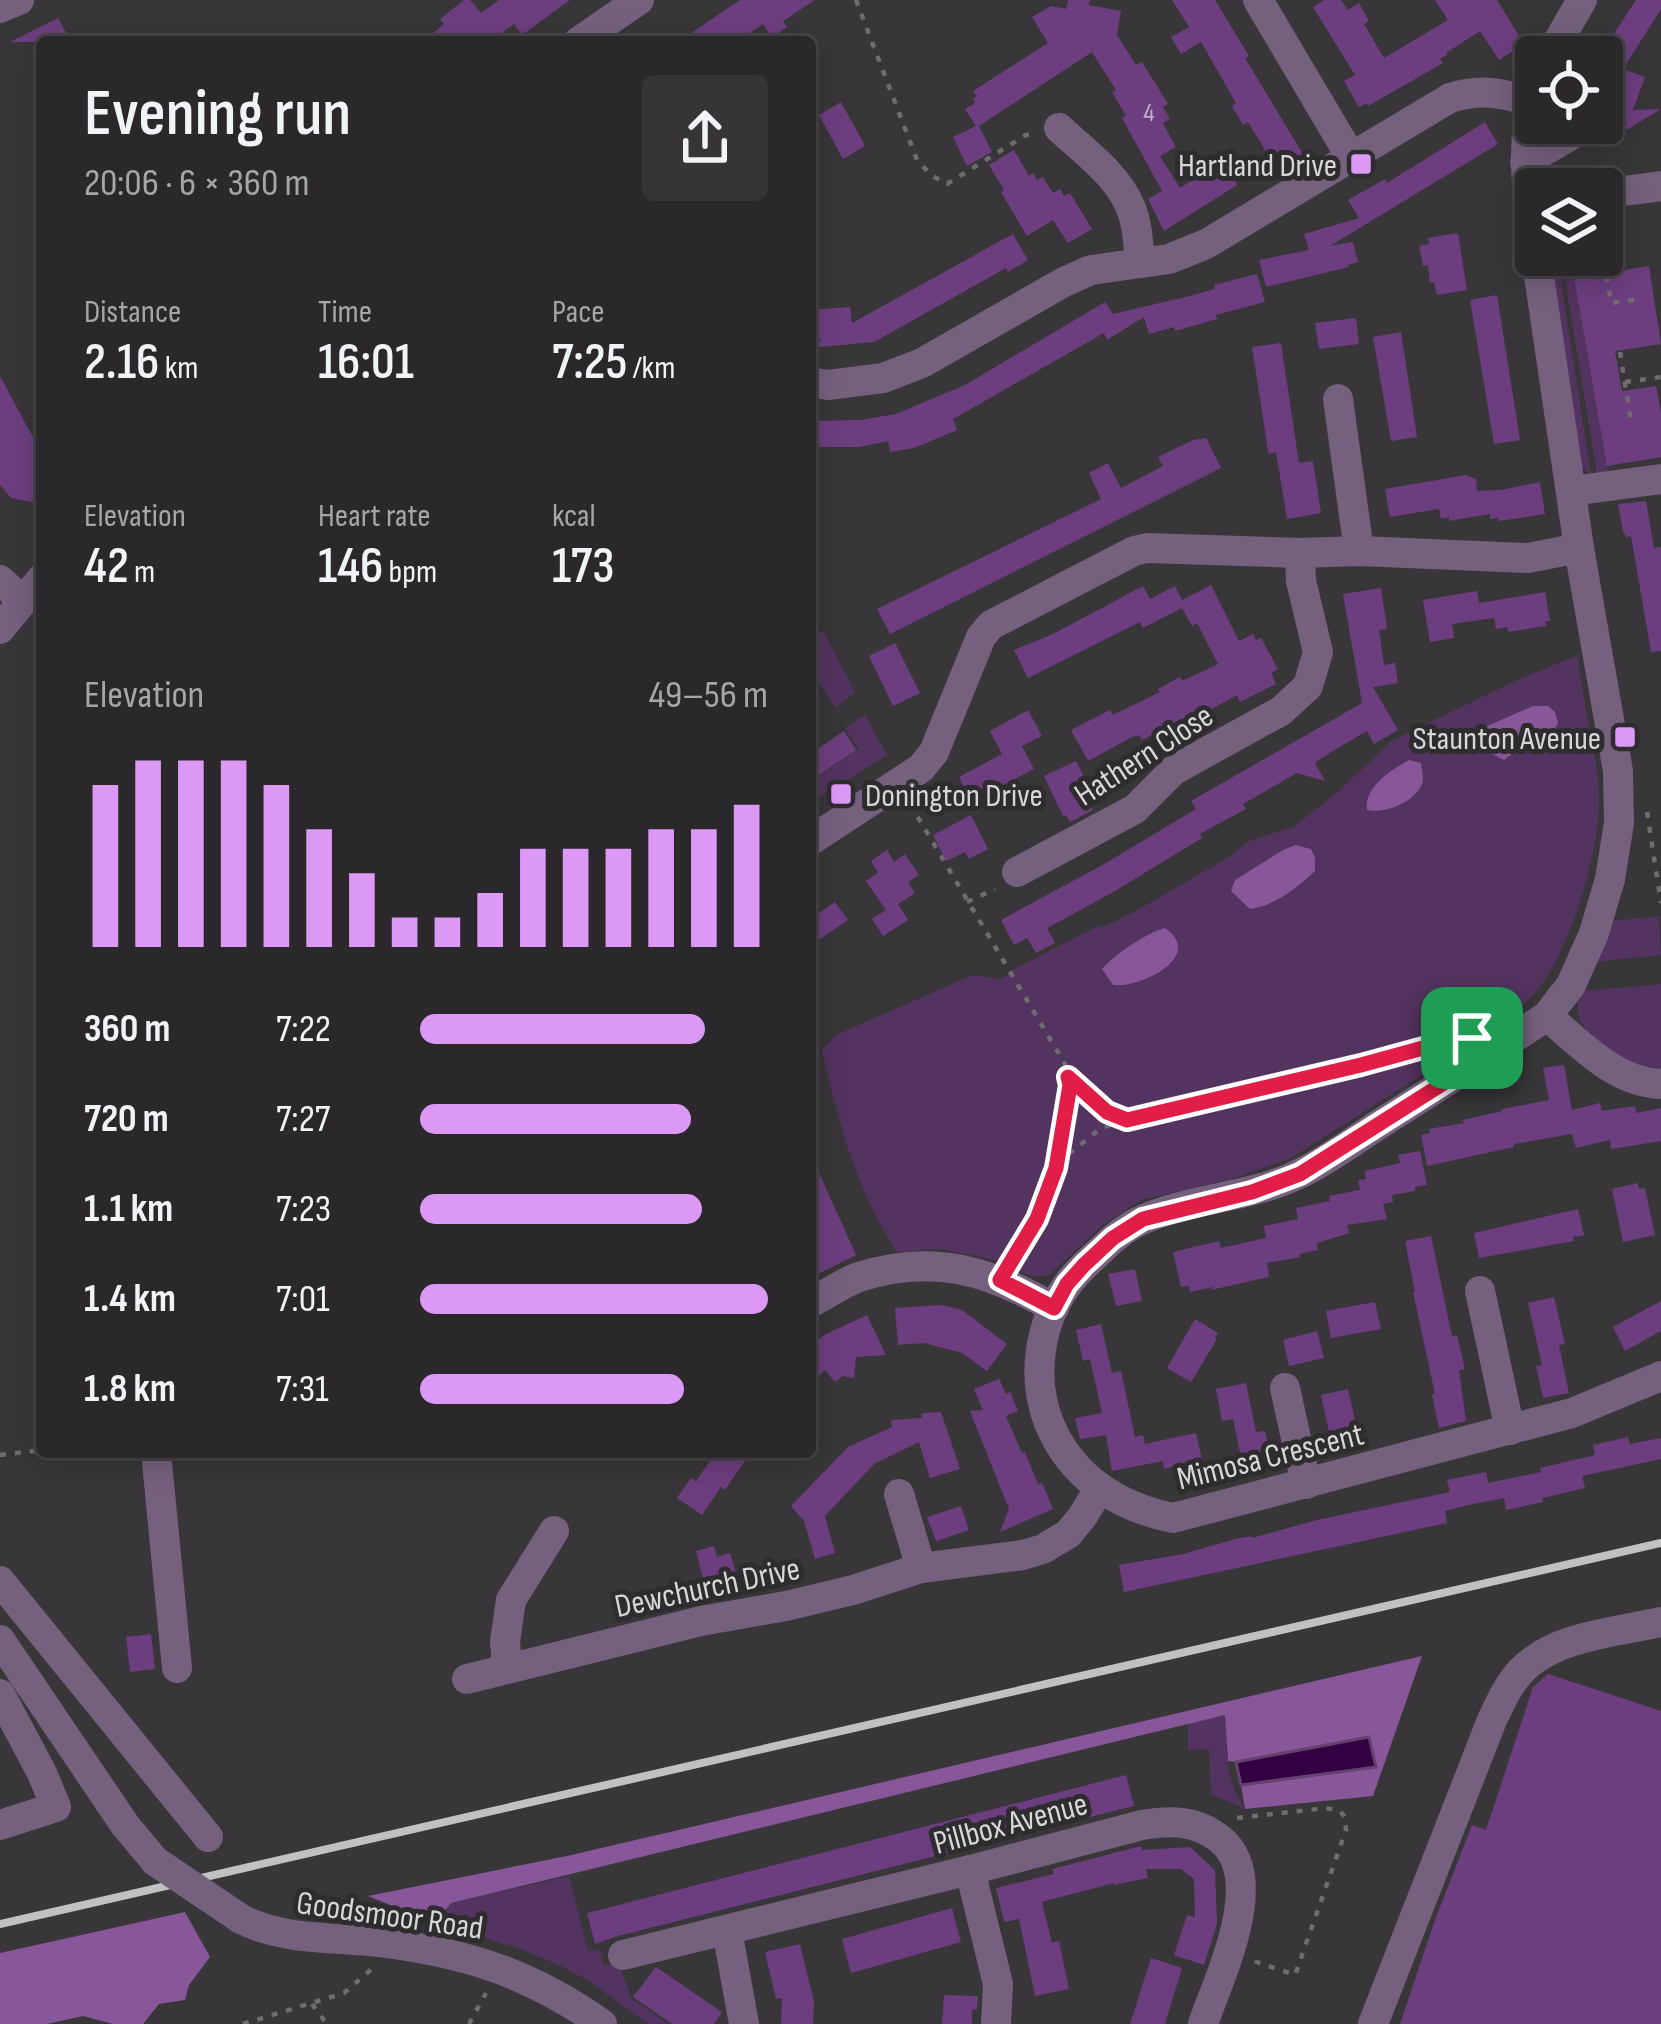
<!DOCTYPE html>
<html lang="en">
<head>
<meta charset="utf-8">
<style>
  body { margin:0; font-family:"Sofia Sans Condensed",sans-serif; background:#363437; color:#f1f3f6; height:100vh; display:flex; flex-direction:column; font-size:45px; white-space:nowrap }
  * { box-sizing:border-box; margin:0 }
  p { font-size:39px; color:#a5a6a9 }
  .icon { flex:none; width:66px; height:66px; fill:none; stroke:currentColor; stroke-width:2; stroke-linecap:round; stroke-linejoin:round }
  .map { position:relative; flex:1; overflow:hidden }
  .drawer { position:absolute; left:36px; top:36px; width:780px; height:1422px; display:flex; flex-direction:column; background:#2a282b; border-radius:12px; box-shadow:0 6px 30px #0003,0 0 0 3px #464447 }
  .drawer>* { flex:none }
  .controls { position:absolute; left:1515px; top:36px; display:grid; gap:24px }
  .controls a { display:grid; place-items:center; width:108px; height:108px; border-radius:12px; background:#2a282b; box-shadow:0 6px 30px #0003,0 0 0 3px #464447; font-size:60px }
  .pin { position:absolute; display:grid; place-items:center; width:102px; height:102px; color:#fff; margin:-51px; border-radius:24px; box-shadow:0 6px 18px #0006 }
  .round { display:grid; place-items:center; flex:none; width:126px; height:126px; border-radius:12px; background:#363437 }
  .summary { display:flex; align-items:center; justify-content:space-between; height:204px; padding:0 48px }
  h1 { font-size:66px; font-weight:600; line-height:90px }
  .figures { display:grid; grid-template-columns:repeat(3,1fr); gap:18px; height:204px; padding:12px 48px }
  .figures div { display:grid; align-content:center }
  .figures b { font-size:51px; font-weight:600 }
  .figures small { font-size:33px; font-weight:400 }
  .figures p { font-size:33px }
  .chart { height:336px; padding:24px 48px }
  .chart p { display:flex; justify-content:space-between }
  .chart svg { width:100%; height:216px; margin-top:12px; stroke:#db99f5; stroke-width:6 }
  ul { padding:0 48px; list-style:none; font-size:39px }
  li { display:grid; grid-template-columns:192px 144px 1fr; align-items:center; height:90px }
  li i { height:30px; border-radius:15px; background:#db99f5 }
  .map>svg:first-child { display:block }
  .green { fill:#53335f }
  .forest { fill:#88579a }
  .water { fill:#320141; stroke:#64416e; stroke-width:3 }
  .building { fill:#6d3e7f }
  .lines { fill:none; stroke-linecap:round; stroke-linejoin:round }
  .path { stroke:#6f6d6f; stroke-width:4.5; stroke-dasharray:6 9; stroke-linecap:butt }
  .minor { stroke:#75617e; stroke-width:30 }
  .rail { stroke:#c2c0c2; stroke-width:8 }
  .minor-bridge { stroke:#75617e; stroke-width:30 }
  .route-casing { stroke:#fff; stroke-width:24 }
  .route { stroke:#e11d48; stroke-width:15 }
  .poi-dot { fill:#db99f5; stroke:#2e2c2f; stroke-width:4.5 }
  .labels { text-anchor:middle; stroke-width:10; stroke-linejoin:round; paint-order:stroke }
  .number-label { font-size:27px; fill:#bdb0c2 }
  .poi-label { font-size:33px; fill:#d8d6d8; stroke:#2e2c2f; text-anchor:end }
  .street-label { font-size:33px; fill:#d8d6d8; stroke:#2e2c2f }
</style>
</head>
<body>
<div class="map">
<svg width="1661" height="2024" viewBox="0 0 1661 2024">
  <rect width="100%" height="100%" fill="#383639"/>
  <!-- green -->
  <g class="green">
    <path d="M1549,255H1557L1591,475L1580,464Z"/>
    <path d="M1561,255H1570L1608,471L1597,474Z"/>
    <path d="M823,630L855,692L836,708L810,670V638Z"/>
    <path d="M1578,655C1582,701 1596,746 1599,792C1602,845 1573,941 1542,984C1531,999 1518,1011 1504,1023L1291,1158L1232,1179L1141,1200L1104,1224L1049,1275L1034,1277L995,1260L941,1249L897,1252C854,1184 840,1127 822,1050L836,1035L972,975L1001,979L1018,967L1100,925L1103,927L1134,912L1227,858L1249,841L1293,827L1338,792L1391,741L1517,680Z"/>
    <path d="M865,715L887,755L810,803V782L858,749L845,728Z"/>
    <path d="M1659,916L1661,955L1595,962L1612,921Z"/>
    <path d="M1661,984V1070C1629,1067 1559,1031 1582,991Z"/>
    <path d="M1226,1715C1227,1752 1224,1776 1245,1809L1211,1794L1209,1749L1188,1750V1722Z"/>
    <path d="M569,1876L588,1951L600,1949L604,1966L619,1962L631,1998L668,2024H648L589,1981L561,1966L521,1949L435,1923L451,1903Z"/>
  </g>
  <!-- forest -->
  <g class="forest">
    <path d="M1533,706H1548L1555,712L1558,723L1554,731L1521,747L1504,760L1484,750L1483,737L1487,726Z"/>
    <path d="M1409,760L1421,763C1422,769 1424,779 1422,784C1414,803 1384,814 1367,810C1364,787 1390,771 1409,760Z"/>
    <path d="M1295,845L1311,849L1315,858V871C1299,887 1272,907 1250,909L1231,891L1235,880L1283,850Z"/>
    <path d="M1165,928C1207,958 1136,989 1113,985L1102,969C1115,954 1146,933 1165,928Z"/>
    <path d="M1422,1656L1373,1796L1245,1809L1241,1785L1375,1767L1368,1737L1236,1762L1228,1761L1225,1715L451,1903L435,1923L368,1896L567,1856Z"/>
    <path d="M185,1912L210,1957L189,1985L185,2000L159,2004L143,2024H113L83,2016L47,2024H0V1953Z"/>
  </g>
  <!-- water -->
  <path class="water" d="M1369,1737L1376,1767L1241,1785L1236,1762Z"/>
  <!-- building -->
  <g class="building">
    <path d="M464,0H470L481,13L499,0H570L522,35L514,24L490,42H422L444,24L440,19Z"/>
    <path d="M740,0H815L783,21L787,27L772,37L763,24L737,42H678Z"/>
    <path d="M1068,0H1090L1089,5L1121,11L1117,35L1136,65L1142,62L1168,104L1163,107L1170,119L1163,123L1176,147L1160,156L1180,188L1223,161L1237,185L1164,231L1148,199L1162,191L1122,118L1126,116L1112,92L1116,90L1092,52L979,126L992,152L967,166L953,137L976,126L965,109L975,103L973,99L977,96L973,91L1048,43L1032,17L1051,6L1066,9Z"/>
    <path d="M1172,0H1215L1249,56L1245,58L1307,161L1281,176L1248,122L1243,125L1232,106L1236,103L1201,42L1181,54L1171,37L1189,27Z"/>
    <path d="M1324,0H1341L1348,10L1359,3L1369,21L1364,24L1384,58L1448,20L1435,0H1497L1524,44L1499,60L1480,31L1446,53L1447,55L1440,59L1443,63L1368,106L1367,103L1359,107L1344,81L1355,75L1313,7Z"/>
    <path d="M1636,0H1661V9L1623,69L1645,77L1633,110L1661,109L1600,146L1592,130L1602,124V52Z"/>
    <path d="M58,18L71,42H10Z"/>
    <path d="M841,102L865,146L843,159L819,115Z"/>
    <path d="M1485,122L1498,144L1330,246L1353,242L1358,262L1348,265L1349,267L1266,287L1259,260L1309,250L1304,234L1359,218L1348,200L1385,179L1387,183Z"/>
    <path d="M1014,150L1029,176L1033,173L1037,180L1043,177L1053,193L1060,189L1064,196L1070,193L1092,229L1068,243L1053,220L1027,236L1001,192L1004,190L989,165Z"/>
    <path d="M1458,233L1467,290L1437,295L1434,282L1430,283L1428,265L1423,266L1419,246L1429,244L1428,238Z"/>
    <path d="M1013,234L1028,260L1008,272L1006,268L874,342L810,348L822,339L810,340V310L850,307L852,323Z"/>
    <path d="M1570,255H1593L1594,262L1599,261L1601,274L1649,266L1661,344L1615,351L1622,391L1656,386L1661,413V457L1607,466Z"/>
    <path d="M1257,274L1265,302L1216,315L1217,319L1175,331L1174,327L1149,334L1144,317L1107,340L1104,333L953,419L957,430L914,448L890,452L888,441L859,447H810V421L861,420L896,414L965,385L1105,302L1113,314L1190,296L1215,289L1214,285Z"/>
    <path d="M1497,295L1520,440L1494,444L1470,300Z"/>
    <path d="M1356,318L1359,344L1319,349L1315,323Z"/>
    <path d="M1401,332L1417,437L1391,441L1373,337Z"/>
    <path d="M1281,343L1299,463L1313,461L1321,513L1287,519L1276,452L1269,454L1268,451L1252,347Z"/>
    <path d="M0,376L42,454V504L11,498L0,485Z"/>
    <path d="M1206,438L1221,468L890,634L877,609L1101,499L1089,473L1108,463L1121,488L1163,466L1158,457L1193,440Z"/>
    <path d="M1466,475L1476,479L1477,491L1501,490L1540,482L1545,514L1499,521L1498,518L1490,519V514L1449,521V517L1441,519L1439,509L1390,517L1385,489Z"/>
    <path d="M1646,501L1654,548L1661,547V651L1651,652L1631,536L1626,537L1623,531L1618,504Z"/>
    <path d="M1211,585L1239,641L1253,634L1256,640L1261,638L1278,669L1271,673L1276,684L1240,702L1237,695L1178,727L1176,723L1142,740L1139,735L1130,738L1088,761L1071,730L1110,710L1113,715L1160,692L1158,689L1180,677L1182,681L1218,664L1197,623L1192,626L1182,608L1143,628L1140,622L1028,678L1014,650L1053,634L1143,586L1150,599L1175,586L1182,600Z"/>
    <path d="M1381,588L1387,629L1379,630L1384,665L1395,663L1398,683L1373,687L1398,730L1374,744L1367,731L1331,752L1315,763L1325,781L1297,773L1243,804L1246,809L1200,834L1202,838L1110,894L1047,928L1055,943L1036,953L1027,938L1014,945L1001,920L1106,863L1196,809L1191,801L1362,703L1343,594Z"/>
    <path d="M1477,591L1479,603L1545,592L1550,621H1545L1546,626L1508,632L1507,627L1496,629L1494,618L1452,624L1454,638L1430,642L1423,600Z"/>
    <path d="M895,643L920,693L893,706L869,656Z"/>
    <path d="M1028,710L1042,736L1022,746L1034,769L987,793L992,804L976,812L959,777L1002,754L990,731Z"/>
    <path d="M844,731L856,750L810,781V754Z"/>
    <path d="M1076,761L1091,791L1085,794L1093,810L1070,822L1066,815L1063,816L1044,776Z"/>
    <path d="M971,815L988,849L969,859L965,852L946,861L933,835Z"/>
    <path d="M887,850L894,862L905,854L919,875L908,882L915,893L898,904L908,920L883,936L872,919L886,910L866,881L878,873L871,861Z"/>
    <path d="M835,902L848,920L810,946V919Z"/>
    <path d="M1564,1065L1572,1110L1600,1103L1602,1111L1635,1106L1636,1113L1661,1108V1141L1611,1149L1610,1140L1576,1148L1572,1134L1514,1144V1147L1427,1166L1421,1135L1430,1133L1429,1129L1464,1123L1463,1120L1502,1111V1109L1549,1100L1543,1068Z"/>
    <path d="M1420,1151L1427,1185L1415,1187V1191L1392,1195L1393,1202L1383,1204L1387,1219L1347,1225L1349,1233L1317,1243L1318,1250L1299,1254L1300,1257L1267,1263L1269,1277L1211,1290L1213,1287L1190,1292L1189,1286L1181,1287L1173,1252L1219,1241L1221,1248L1266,1238L1264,1226L1298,1219L1296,1208L1330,1201L1329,1196L1360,1190L1358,1180L1366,1179L1365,1171L1400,1163L1398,1155Z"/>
    <path d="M810,1153L856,1255L810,1278L817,1234L810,1238Z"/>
    <path d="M1638,1183L1639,1189L1645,1188L1655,1235L1623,1242L1612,1189Z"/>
    <path d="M1578,1209L1584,1235L1573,1237L1574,1241L1479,1258L1474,1233Z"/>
    <path d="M1431,1236L1452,1336L1457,1335L1465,1369L1459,1370L1466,1421L1439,1428L1432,1395L1435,1394L1413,1292H1415L1405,1241Z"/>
    <path d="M1135,1269L1142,1301L1116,1306L1108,1274Z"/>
    <path d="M1554,1297L1565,1344L1559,1345L1569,1393L1543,1398L1536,1366L1542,1365L1528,1303Z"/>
    <path d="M1661,1301V1331L1625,1351L1613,1327Z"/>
    <path d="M1375,1302L1381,1329L1331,1338L1326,1311Z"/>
    <path d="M942,1305L962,1310L1007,1344L987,1371L962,1353L924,1343L898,1345L895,1308Z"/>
    <path d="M867,1315L886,1355L856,1357L854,1378L843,1376L835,1382L825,1370L810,1384V1346L826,1334Z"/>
    <path d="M1195,1319L1218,1333L1215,1338L1217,1339L1191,1382L1167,1368Z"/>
    <path d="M1101,1324L1112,1373L1121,1371L1135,1437L1143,1435L1145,1444L1196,1433L1202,1460L1164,1469L1163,1461L1112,1471L1106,1435L1080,1439L1075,1418L1102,1413L1090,1359L1083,1361L1076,1330Z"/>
    <path d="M1317,1331L1324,1358L1289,1366L1283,1340Z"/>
    <path d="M999,1379L1006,1394L1010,1392L1018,1411L1006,1416L1022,1453L1025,1452L1038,1484L1042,1483L1053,1509L1000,1532L1009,1509L970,1411L983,1410L974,1389Z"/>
    <path d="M1246,1383L1256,1432L1265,1431L1273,1465L1244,1471L1233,1419L1222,1421L1216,1389Z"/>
    <path d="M1348,1389L1359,1439L1332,1445L1321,1395Z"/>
    <path d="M941,1412L960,1469L930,1478L919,1442L874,1464L825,1516L835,1553L815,1559L804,1521L791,1506L848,1447L892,1427L891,1420L922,1418L921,1414L926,1413Z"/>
    <path d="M1628,1437L1630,1444L1661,1438V1459L1582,1476L1585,1488L1542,1498L1543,1502L1506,1510L1504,1498L1473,1504L1445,1511L1447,1523L1124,1592L1119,1565L1183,1554L1235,1539L1252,1536V1538L1317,1520L1450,1492L1447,1480L1486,1472L1488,1483L1541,1472L1540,1468L1595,1455L1593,1445Z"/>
    <path d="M716,1452H751L725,1490L721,1487L702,1515L677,1498L691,1478L696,1481Z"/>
    <path d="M961,1506L969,1530L936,1541L927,1517Z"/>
    <path d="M714,1546L717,1557L730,1553L737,1576L713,1583L711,1575L703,1578L696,1551Z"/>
    <path d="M151,1634L155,1669L130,1672L126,1637Z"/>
    <path d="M1548,1674L1661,1711V2024H1400L1435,1920L1472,1825L1486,1830L1533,1687Z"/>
    <path d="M1126,1775L1134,1806L618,1936L595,1944L587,1913Z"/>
    <path d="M1141,1846L1142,1850L1190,1847L1215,1870L1217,1924L1204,1965L1174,1955L1187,1915L1195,1917L1194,1879L1181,1869H1146L1148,1878L1114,1885V1883L1042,1902L1052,1943L1059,1941L1069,1989L1035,1996L1019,1919L1004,1922L996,1888L1054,1874L1052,1869Z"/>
    <path d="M952,1908L961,1942L851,1973L842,1939Z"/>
    <path d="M800,1944L814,2002L813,2024H781L782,1998L776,1999L765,1952Z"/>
    <path d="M1151,1958L1182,1968L1165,2024H1130Z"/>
    <path d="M656,1967L722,2012L714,2024H672L633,1997Z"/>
    <path d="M944,1995L978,1996L977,2009L972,2010V2024H942Z"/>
  </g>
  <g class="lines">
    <!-- path -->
    <g class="path">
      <path d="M856,0L917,160L931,175L947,184L1026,135L1035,133"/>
      <path d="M1602,246L1611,303L1635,300"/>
      <path d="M1620,352L1631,422"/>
      <path d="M1625,382L1661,377"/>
      <path d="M810,733L812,736L810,738"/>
      <path d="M910,804L1065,1064L1070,1085L1056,1169L1037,1219L1012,1260"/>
      <path d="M1647,812L1661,903"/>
      <path d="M967,902L995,889"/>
      <path d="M1069,1078L1107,1112L1122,1118"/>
      <path d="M1057,1163L1100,1129L1115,1123L1460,1040"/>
      <path d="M0,1455L42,1450"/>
      <path d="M1237,1818L1326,1808L1340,1811L1345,1817L1346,1830L1295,1975L1251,1960"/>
      <path d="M312,2004L327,2024"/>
      <path d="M243,2024L344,1993L373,1968"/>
      <path d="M469,2024L486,1993"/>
    </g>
    <!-- minor -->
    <g class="minor">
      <path d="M1258,0L1351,157"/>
      <path d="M0,8L19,0"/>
      <path d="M578,42L639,0"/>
      <path d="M1549,57L1582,0"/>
      <path d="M1536,89C1518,144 1528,198 1536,254"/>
      <path d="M1059,128C1084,151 1117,175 1130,206C1138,224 1138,244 1140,263"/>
      <path d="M1525,162L1573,134"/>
      <path d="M1602,194L1661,186"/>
      <path d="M1536,255L1579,548L1618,771L1619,823L1610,879L1594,933L1571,985L1547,1016C1491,1053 1435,1089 1378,1125C1353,1141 1328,1160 1301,1173C1252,1198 1194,1197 1144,1219C1127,1226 1112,1239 1100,1251C1089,1261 1076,1272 1068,1284C1039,1322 1031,1378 1049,1423C1071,1477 1118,1507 1173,1518L1572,1413L1661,1376"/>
      <path d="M810,382L828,385L883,378L922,363L1064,282L1091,270L1169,259L1206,244L1450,98C1481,88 1502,93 1532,102"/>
      <path d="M1338,399L1359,551"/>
      <path d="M1571,491L1661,479"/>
      <path d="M0,580L23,601"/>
      <path d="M0,629L42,578"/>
      <path d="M810,841L921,768L934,752L981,637L991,625L1134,551L1147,548L1300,553L1359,551L1528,558L1579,548"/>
      <path d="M1017,872L1135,809L1174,770L1281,711L1308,686L1318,652L1301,581L1300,553"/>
      <path d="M1547,1016C1581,1044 1614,1082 1661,1084"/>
      <path d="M1480,1291L1510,1430"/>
      <path d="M810,1303C826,1295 842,1283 859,1277C933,1253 990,1271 1054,1308"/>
      <path d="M1285,1388L1306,1484"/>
      <path d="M156,1452L177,1668"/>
      <path d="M899,1494L921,1568"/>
      <path d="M0,1581L208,1837"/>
      <path d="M0,1640L125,1825L155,1861"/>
      <path d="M507,1667L505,1641L511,1600L554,1531"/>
      <path d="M467,1679L701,1621L786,1606L853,1590L921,1568L1023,1555L1043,1549L1068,1534L1082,1517L1100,1488"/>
      <path d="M0,1694L42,1773L56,1807L0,1825"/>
      <path d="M970,1870L998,1984L996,2024"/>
      <path d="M241,1919C286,1942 337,1936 386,1943C471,1954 532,1975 602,2024"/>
      <path d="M727,1930L744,2024"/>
      <path d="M623,1955L970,1870L1142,1825C1170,1820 1197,1820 1221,1840C1268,1879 1219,1977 1203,2024"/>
      <path d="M1373,2024L1492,1720C1500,1703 1508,1685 1521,1671C1555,1636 1615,1632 1661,1622"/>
    </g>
    <!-- rail -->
    <path class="rail" d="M0,1924L1661,1543"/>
    <!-- minor-bridge -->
    <path class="minor-bridge" d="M155,1861L241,1919"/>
  </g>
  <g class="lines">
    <defs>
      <path id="route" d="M1472,1038L1496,1050L1300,1174L1252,1192L1143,1219L1113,1238L1084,1265L1067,1284L1054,1308L1000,1280L1037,1219L1056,1168L1070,1085L1068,1077L1107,1112L1127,1120L1361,1065L1445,1042Z"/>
    </defs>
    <!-- route casing -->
    <use href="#route" class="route-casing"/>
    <!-- route -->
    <use href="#route" class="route"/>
  </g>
  <!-- markers -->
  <g class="poi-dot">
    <rect x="1349" y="152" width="24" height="24" rx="6"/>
    <rect x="1613" y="725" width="24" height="24" rx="6"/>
    <rect x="829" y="782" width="24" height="24" rx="6"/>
  </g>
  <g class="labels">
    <!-- number labels -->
    <g class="number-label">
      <text x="1149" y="121">4</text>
    </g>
    <!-- poi labels -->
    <g class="poi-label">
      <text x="1337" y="176">Hartland Drive</text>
      <text x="1601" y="749">Staunton Avenue</text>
      <text x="865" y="806" text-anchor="start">Donington Drive</text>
    </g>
    <!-- street labels -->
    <g class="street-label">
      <text transform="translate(1143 754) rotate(-33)" y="12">Hathern Close</text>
      <text transform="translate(1270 1455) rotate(-14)" y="12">Mimosa Crescent</text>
      <text transform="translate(707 1586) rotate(-12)" y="12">Dewchurch Drive</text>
      <text transform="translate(1010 1822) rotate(-15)" y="12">Pillbox Avenue</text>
      <text transform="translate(390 1914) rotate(8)" y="12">Goodsmoor Road</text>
    </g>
  </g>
</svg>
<div class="controls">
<a><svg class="icon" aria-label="locate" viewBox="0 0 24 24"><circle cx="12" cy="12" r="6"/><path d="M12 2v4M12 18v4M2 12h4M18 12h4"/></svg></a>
<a><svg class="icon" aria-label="layers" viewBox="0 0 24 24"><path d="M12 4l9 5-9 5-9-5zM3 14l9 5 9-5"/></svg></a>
</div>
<div class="pin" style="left:1472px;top:1038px;background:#1e9e55"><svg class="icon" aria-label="arrive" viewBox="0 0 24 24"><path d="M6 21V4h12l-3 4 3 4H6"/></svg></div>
<section class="drawer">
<div class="summary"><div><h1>Evening run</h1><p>20:06 · 6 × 360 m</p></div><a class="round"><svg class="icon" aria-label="share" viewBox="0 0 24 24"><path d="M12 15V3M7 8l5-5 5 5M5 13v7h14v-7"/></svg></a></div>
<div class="figures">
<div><p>Distance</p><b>2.16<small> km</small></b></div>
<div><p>Time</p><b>16:01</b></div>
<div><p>Pace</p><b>7:25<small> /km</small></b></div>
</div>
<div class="figures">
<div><p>Elevation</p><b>42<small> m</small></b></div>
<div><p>Heart rate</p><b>146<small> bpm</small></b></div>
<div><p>kcal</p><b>173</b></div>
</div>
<div class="chart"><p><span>Elevation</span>49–56 m</p>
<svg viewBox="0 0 160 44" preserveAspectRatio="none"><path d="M5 44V11M15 44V6M25 44V6M35 44V6M45 44V11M55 44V20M65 44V29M75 44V38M85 44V38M95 44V33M105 44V24M115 44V24M125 44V24M135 44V20M145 44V20M155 44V15"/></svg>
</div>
<ul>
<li><b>360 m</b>7:22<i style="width:82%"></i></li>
<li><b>720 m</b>7:27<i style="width:78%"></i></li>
<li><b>1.1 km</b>7:23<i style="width:81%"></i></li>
<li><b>1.4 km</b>7:01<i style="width:100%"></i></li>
<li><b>1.8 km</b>7:31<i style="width:76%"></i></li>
</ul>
</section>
</div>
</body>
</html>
